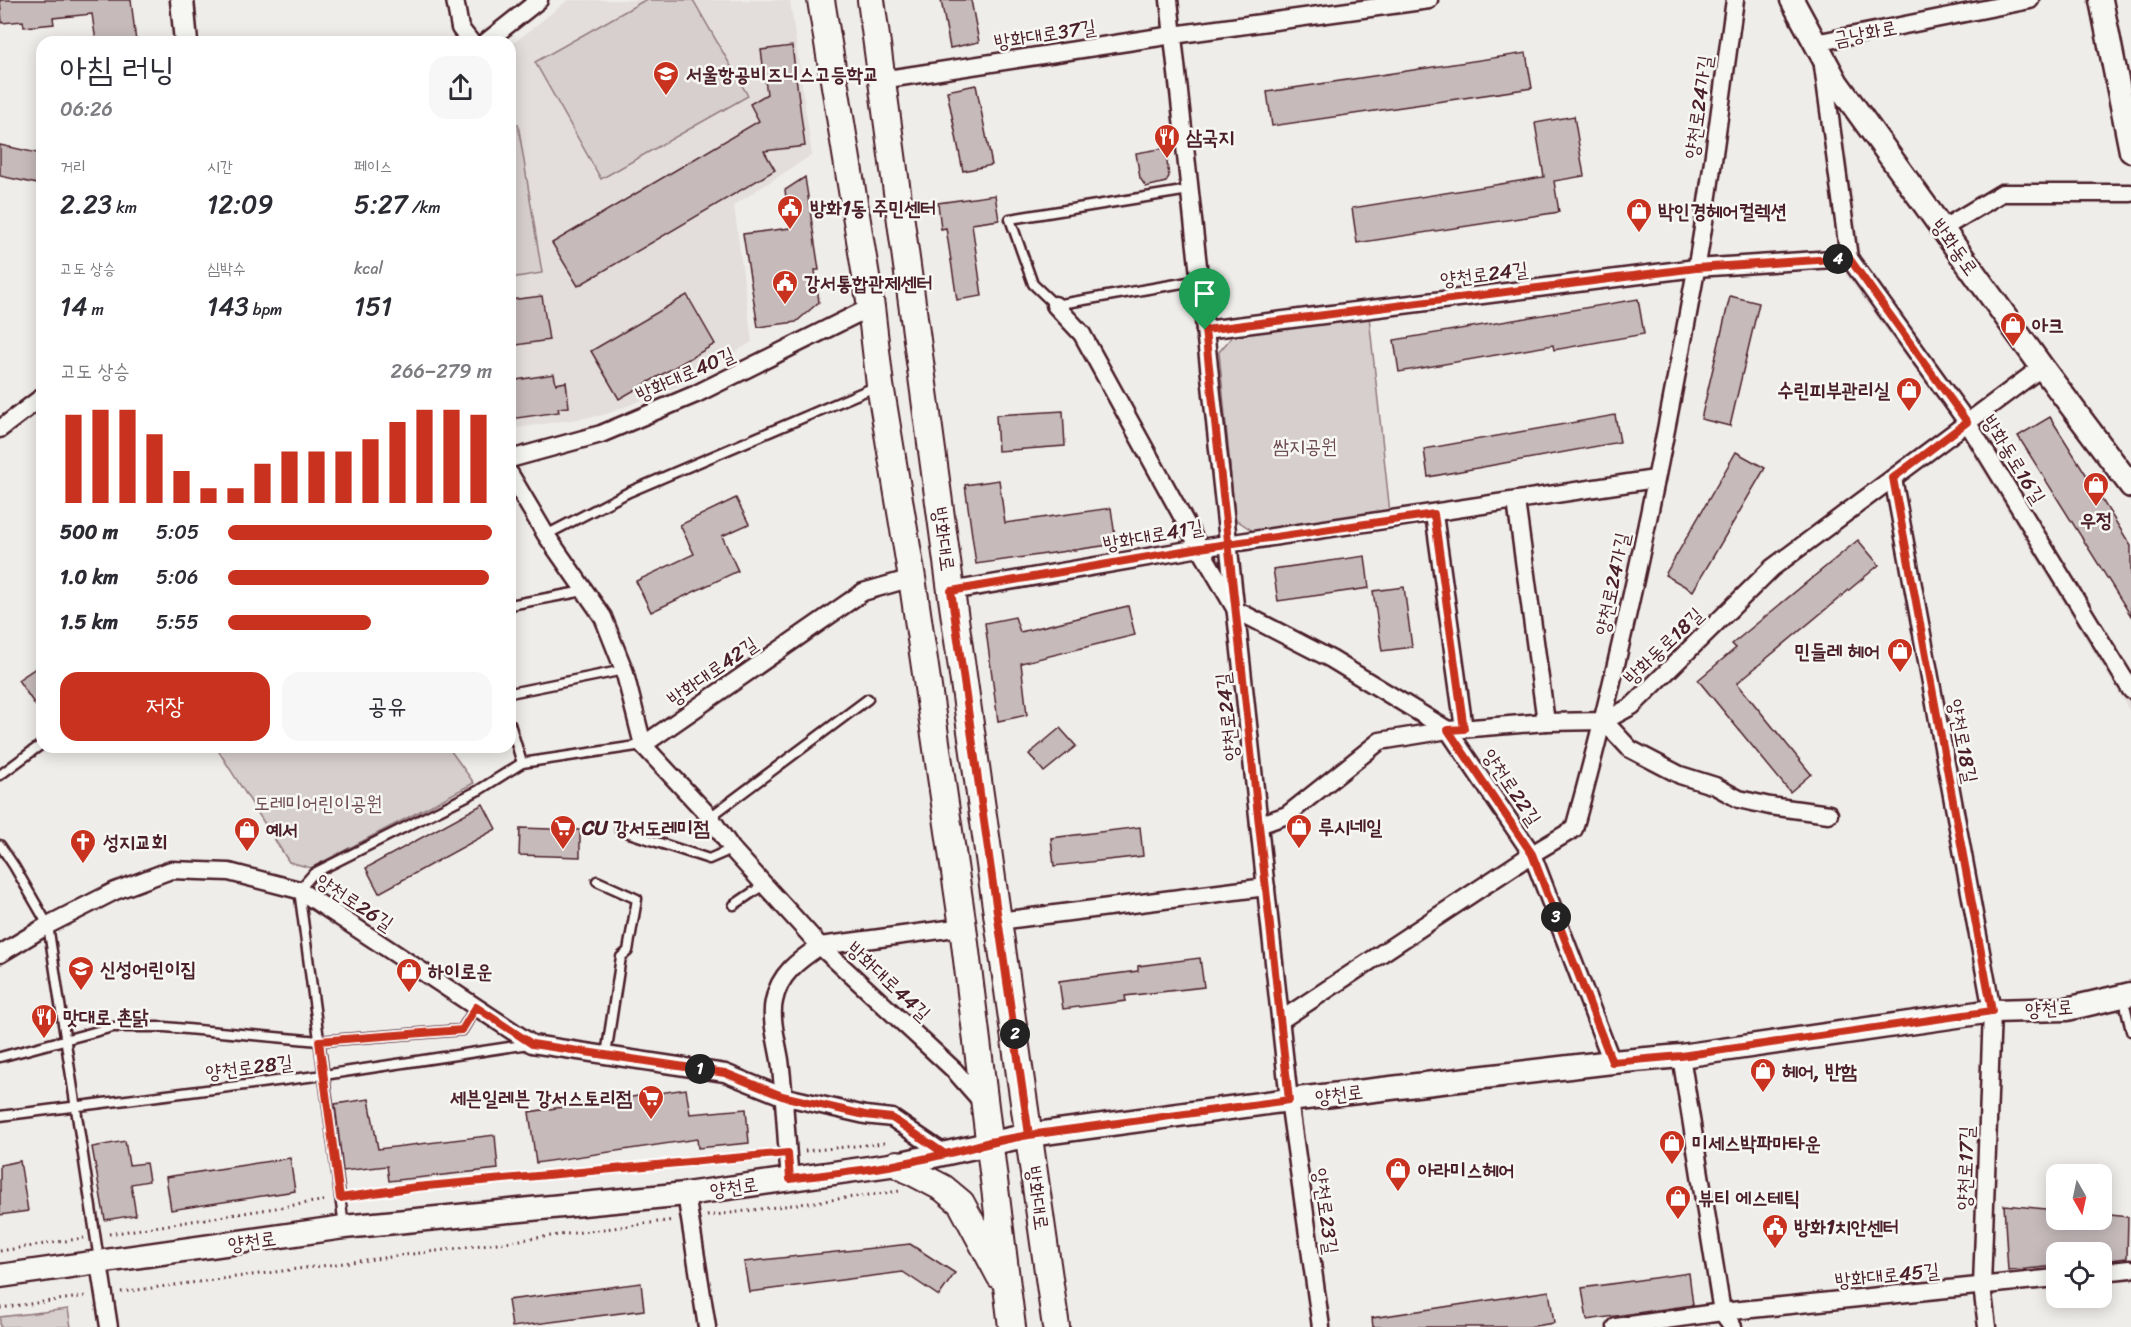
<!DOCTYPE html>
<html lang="ko">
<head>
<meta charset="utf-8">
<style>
  body { margin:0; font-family:Sriracha,"Poor Story",sans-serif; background:#f7f7f7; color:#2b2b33; height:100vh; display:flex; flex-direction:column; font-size:22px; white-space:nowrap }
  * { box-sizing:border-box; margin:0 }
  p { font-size:20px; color:#7c7c81 }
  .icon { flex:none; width:33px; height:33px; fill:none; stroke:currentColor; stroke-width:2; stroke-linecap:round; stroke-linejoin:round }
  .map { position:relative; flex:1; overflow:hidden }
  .sheet { position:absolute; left:36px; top:36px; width:480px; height:717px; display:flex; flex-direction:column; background:#fff; border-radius:18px; box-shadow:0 3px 15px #0003 }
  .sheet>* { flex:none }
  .needle { width:39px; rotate:171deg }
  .buttons { position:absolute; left:2046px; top:1164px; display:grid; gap:12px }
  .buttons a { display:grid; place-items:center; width:66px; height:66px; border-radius:12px; background:#fff; box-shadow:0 3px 15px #0003; font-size:30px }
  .pin { position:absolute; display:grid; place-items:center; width:51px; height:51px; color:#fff; margin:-62px -26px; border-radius:50% 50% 50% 0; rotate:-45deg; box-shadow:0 0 6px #0007 }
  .pin .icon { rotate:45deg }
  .km { position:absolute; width:30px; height:30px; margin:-15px; border-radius:50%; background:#222; color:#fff; font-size:16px; line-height:30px; text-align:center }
  .round { display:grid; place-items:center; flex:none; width:63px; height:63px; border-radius:18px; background:#f7f7f7 }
  .overview { display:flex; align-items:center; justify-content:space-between; height:102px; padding:0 24px }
  h1 { font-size:33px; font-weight:600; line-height:45px }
  .metrics { display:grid; grid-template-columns:repeat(3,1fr); gap:9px; height:102px; padding:6px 24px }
  .metrics div { display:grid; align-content:center }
  .metrics b { font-size:26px; font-weight:600 }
  .metrics small { font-size:16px; font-weight:400 }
  .metrics p { font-size:16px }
  .chart { height:168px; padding:12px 24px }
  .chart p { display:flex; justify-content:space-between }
  .chart svg { width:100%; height:108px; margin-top:6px; stroke:#c8321e; stroke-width:6 }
  .primary-button { display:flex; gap:12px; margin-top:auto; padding:12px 24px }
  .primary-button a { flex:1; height:69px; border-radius:18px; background:#c8321e; color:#fff; font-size:24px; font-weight:600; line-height:69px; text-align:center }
  .primary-button a+a { background:#f7f7f7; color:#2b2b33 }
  ul { padding:0 24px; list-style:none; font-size:20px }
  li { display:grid; grid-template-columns:96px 72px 1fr; align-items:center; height:45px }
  li i { height:15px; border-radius:8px; background:#c8321e }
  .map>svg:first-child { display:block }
  .built { fill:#e3dedc }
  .green { fill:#d7cfce; stroke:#90777c; stroke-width:1.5 }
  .building { fill:#c6babb; stroke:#4a1f2b; stroke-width:1.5 }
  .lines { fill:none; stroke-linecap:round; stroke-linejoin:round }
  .lane-casing { stroke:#4a1f2b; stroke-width:13 }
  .street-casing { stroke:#4a1f2b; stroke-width:21 }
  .secondary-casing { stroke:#4a1f2b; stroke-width:27 }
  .primary-casing { stroke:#4a1f2b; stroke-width:30 }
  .path { stroke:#4a1f2b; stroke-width:3; stroke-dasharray:1.5 4.5; stroke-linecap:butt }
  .lane { stroke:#f6f6f2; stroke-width:8 }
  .street { stroke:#f6f6f2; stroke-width:16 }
  .secondary { stroke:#f6f6f2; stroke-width:22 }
  .primary { stroke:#f6f6f2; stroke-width:26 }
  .route-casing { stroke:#fff; stroke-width:12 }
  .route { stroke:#c8321e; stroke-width:8 }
  .labels { text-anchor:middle; stroke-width:5; stroke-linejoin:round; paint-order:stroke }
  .street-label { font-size:20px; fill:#4a1f2b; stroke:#f6f6f2 }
  .poi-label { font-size:20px; font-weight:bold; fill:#4a1f2b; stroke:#f6f6f2; text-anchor:start }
  .park-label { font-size:20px; fill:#6d4b54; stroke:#f6f6f2 }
</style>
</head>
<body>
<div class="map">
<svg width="2131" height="1327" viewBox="0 0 2131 1327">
  <rect width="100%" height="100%" fill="#efedea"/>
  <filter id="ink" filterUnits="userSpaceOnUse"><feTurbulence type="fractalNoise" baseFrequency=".0167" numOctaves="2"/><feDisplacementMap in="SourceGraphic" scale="12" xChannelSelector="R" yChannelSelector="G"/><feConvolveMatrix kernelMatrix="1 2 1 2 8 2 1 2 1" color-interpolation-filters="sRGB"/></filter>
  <g filter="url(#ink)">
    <!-- built -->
    <g class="built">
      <path d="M568,0H790L812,155L734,205L752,342L683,384L604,415L510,429V46Z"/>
      <path d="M1820,127L1844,134L1861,257L1989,436L2131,669V713L1950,417L1846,275Z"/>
    </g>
    <!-- green -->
    <g class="green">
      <path d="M645,0H693L748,96L601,179L535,62Z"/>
      <path d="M518,124L542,273L510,278V126Z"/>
      <path d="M1369,317L1390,513L1256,533L1235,519L1219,352L1236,332Z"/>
      <path d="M216,747H448L474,783L311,868L289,862Z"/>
      <path d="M68,1309L71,1327H0V1317Z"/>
    </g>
    <!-- building -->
    <g class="building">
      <path d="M0,0H131L136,42H96L92,14L53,18L54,24L24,27L23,21L2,23Z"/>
      <path d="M941,0H971L979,42L950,48Z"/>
      <path d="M792,46L805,146L764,151L775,170L578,286L552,243L759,121L750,104L767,94L761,50Z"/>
      <path d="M1526,53L1532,88L1272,126L1267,92Z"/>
      <path d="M976,85L992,165L963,171L947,91Z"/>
      <path d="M1574,116L1584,176L1554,181L1559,212L1357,243L1352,208L1544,177L1535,123Z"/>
      <path d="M0,145L42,154V185L0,176Z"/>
      <path d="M1165,148L1169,176L1166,182L1146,187L1140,178L1136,153Z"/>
      <path d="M805,177L819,270H815L819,302L796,322L758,327L743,234L790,228L785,190Z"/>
      <path d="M995,195L999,220L972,224L982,296L957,300L946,228L941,229L938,203Z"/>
      <path d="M687,295L715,344L619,399L591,351Z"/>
      <path d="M542,296L549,340L510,346V300Z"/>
      <path d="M1730,296L1759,303L1730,426L1701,419Z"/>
      <path d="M1638,299L1644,334L1554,350L1553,345L1399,372L1394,340Z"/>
      <path d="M554,374L556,384L566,382L569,407L558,408L559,412L510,419V381Z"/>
      <path d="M1063,411L1065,446L998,451L996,415Z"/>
      <path d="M1615,415L1620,442L1428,477L1424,449Z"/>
      <path d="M2050,417L2131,546V616L2018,436Z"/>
      <path d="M1736,452L1765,468L1693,591L1665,575Z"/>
      <path d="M999,480L1005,523L1111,508L1116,544L976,564L965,485Z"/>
      <path d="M736,498L749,524L722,536L738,571L651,612L636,581L694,554L680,525Z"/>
      <path d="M1858,540L1879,565L1737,683L1811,774L1790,792L1698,680L1736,648L1732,644Z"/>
      <path d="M1365,556L1369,588L1278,601L1273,569Z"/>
      <path d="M1404,587L1412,647L1382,651L1373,591Z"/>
      <path d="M1128,606L1135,635L1021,663L1027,715L998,721L985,623L1015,617L1020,632Z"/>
      <path d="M42,664V715L18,680Z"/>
      <path d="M1060,728L1076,746L1044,772L1029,754Z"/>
      <path d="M483,804L496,829L379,893L366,868Z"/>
      <path d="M1140,827L1143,856L1054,866L1051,838Z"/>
      <path d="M520,828L580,830V857L519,855Z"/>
      <path d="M1200,958L1204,987L1125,996L1126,1001L1063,1009L1059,981L1138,971V966Z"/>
      <path d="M686,1089L690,1114L746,1109L749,1143L698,1148L697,1139L536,1163L529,1112Z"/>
      <path d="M369,1099L378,1149L495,1135L498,1169L389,1181L387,1166L343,1171L335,1104Z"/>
      <path d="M125,1141L129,1165L146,1163L149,1181L131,1184L136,1215L105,1220L92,1147Z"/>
      <path d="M290,1158L295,1191L171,1210L166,1177Z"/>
      <path d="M20,1161L28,1211L0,1215V1165Z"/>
      <path d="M2004,1205L2056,1210V1220H2102V1214L2128,1217L2127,1258L2102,1261V1252H2056V1266L2008,1271Z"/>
      <path d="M910,1244L955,1273L939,1296L903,1272L749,1292L744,1262Z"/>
      <path d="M1689,1273L1693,1305L1587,1320L1582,1288Z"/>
      <path d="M641,1283L644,1310L512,1327L508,1300Z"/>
      <path d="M1549,1291L1554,1323L1528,1327H1373L1372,1318Z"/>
    </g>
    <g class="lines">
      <defs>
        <g id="lane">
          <path d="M1189,190L1010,219L1033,284L1055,305L1200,280"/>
          <path d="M546,535L629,492L877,386"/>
          <path d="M510,605L584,591"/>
          <path d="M510,693L624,670"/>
          <path d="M510,724L522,763"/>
          <path d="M0,775L42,744"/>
          <path d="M710,817L868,699"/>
          <path d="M620,830L709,859L732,849"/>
          <path d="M0,845L14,866L48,925L99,1260"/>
          <path d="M597,881L637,899L628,951L621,957L606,1055"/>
          <path d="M734,905L765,884"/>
          <path d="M2126,1009L2131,1031"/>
          <path d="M0,1057L113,1027H165L319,1041L462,1030L476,1007"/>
          <path d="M0,1116L324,1075L529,1044"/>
          <path d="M344,1226L299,890L314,873L479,790L522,763L643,745"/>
        </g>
        <g id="street">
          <path d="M455,0L460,28L471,42"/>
          <path d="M1169,0L1289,1100L1321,1327"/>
          <path d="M486,42L539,0"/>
          <path d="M1815,43L2030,0"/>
          <path d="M1823,66L1849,258"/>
          <path d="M881,80L1173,35L1429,0"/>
          <path d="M1942,229L2002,193H2131"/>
          <path d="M1055,305L1082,334L1194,538L1236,610L1331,659L1448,730L1532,854L1612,1062"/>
          <path d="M1205,330L1696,268L1849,258L1967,422L2131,690"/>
          <path d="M0,429L42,397"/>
          <path d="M510,459L601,434L696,394L871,307"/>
          <path d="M510,474L546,535L603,617L624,670L643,745L710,817L732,849L820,946L954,1070L983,1103"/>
          <path d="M1893,478L1992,1011L1982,1286L1987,1327"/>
          <path d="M1516,501L1546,722"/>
          <path d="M1434,514L1464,729"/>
          <path d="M951,591L1200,548L1655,479"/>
          <path d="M1604,721L1630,749L1680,775L1715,786L1739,799L1770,806L1829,814"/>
          <path d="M643,745L863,592L912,578"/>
          <path d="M1259,825L1287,815L1380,741L1448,730L1546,722L1604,721L1632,706L1772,568L2042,367"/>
          <path d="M999,921L1266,887"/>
          <path d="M0,954L48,925L115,891L171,870L229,872L299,890L532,1044L725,1073L782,1096L865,1115L892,1118L945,1154"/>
          <path d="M1281,1020L1532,854L1574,829C1625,645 1662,457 1696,270C1712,181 1722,90 1735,0"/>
          <path d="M1681,1056L1722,1312L1733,1327"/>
          <path d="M790,1179C786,1140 785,1099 780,1060C777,1042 770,1018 774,1001C779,974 799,960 820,946L963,927"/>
          <path d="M686,1194L707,1327"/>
          <path d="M99,1263L109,1327"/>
          <path d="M2102,1272L2131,1269"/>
          <path d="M1616,1327L1722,1312L2056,1278"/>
        </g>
        <g id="secondary">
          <path d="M182,0L186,42"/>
          <path d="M1792,0L1837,83L2042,367L2131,486"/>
          <path d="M2101,0L2131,151"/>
          <path d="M0,1276L344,1227L686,1194L897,1164L1029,1135L1289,1100L1612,1062L1681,1056L1992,1011L2067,1009L2131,994"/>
        </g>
        <g id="primary">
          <path d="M821,0L871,307L880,385L912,578L963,927L1012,1327"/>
          <path d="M871,0L951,591L1056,1327"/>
          <path d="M897,1164L943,1188L961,1203L1000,1276"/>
        </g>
      </defs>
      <!-- lane casing -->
      <use href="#lane" class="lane-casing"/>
      <!-- street casing -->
      <use href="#street" class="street-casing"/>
      <!-- secondary casing -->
      <use href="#secondary" class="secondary-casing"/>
      <!-- primary casing -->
      <use href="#primary" class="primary-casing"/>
      <!-- path -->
      <g class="path">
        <path d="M805,1151L885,1143"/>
        <path d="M352,1197L416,1187L772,1154"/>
        <path d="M707,1216L900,1191"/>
        <path d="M109,1234L327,1200"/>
        <path d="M0,1251L84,1238"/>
        <path d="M121,1292L674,1220"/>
        <path d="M0,1308L87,1296"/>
      </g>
      <!-- lane -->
      <use href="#lane" class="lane"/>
      <!-- street -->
      <use href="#street" class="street"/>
      <!-- secondary -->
      <use href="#secondary" class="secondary"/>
      <!-- primary -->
      <use href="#primary" class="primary"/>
    </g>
  </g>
  <g class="lines" filter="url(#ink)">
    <defs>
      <path id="route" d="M1205,330C1233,587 1261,843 1289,1100L1029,1135L989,1142L945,1154L892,1118L865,1115L782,1096L725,1073L532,1044L476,1007L462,1030L319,1041L340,1198L416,1187L788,1153L790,1179C826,1174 863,1171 899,1164C943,1156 985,1143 1029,1135L951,591L1200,548C1278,537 1356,525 1434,514L1464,729L1448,730L1532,854L1612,1062L1681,1056L1992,1011L1893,478L1967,422L1849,258L1696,268L1205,330"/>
    </defs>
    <!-- route casing -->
    <use href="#route" class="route-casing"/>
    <!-- route -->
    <use href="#route" class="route"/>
  </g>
  <!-- icons -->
  <defs>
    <symbol id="school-pin" viewBox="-11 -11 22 30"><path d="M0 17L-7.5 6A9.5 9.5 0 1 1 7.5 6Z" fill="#c8321e" stroke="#f6f6f2"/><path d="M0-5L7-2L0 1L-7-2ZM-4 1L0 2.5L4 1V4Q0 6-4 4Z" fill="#fff"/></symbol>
    <symbol id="restaurant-pin" viewBox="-11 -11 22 30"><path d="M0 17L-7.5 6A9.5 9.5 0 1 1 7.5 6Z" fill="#c8321e" stroke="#f6f6f2"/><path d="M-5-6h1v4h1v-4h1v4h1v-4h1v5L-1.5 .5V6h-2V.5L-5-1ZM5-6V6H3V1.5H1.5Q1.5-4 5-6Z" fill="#fff"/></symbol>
    <symbol id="civic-pin" viewBox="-11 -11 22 30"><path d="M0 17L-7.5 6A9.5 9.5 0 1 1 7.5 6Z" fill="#c8321e" stroke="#f6f6f2"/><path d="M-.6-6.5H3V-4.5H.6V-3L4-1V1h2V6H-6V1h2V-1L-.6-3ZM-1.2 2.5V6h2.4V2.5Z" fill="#fff"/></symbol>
    <symbol id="shop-pin" viewBox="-11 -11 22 30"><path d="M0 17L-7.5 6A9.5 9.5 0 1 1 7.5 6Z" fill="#c8321e" stroke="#f6f6f2"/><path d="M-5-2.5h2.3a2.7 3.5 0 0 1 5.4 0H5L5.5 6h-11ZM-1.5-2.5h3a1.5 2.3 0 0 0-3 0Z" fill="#fff"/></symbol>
    <symbol id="supermarket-pin" viewBox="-11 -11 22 30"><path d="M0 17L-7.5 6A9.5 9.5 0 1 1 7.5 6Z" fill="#c8321e" stroke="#f6f6f2"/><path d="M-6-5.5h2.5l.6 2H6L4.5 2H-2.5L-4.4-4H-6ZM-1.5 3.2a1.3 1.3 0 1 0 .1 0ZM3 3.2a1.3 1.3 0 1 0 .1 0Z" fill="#fff"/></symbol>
    <symbol id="church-pin" viewBox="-11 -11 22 30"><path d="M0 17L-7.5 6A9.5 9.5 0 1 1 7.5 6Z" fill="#c8321e" stroke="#f6f6f2"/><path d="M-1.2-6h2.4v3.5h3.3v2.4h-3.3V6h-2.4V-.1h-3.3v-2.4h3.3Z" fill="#fff"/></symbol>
  </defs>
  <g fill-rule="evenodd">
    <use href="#school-pin" x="651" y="59" width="30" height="40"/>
    <use href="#restaurant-pin" x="1152" y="122" width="30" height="40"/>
    <use href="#civic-pin" x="775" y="193" width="30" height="40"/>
    <use href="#shop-pin" x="1624" y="196" width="30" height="40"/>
    <use href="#civic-pin" x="770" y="268" width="30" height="40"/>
    <use href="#shop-pin" x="1998" y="310" width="30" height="40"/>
    <use href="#shop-pin" x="1894" y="375" width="30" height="40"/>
    <use href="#shop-pin" x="2081" y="470" width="30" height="40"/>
    <use href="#shop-pin" x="1885" y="636" width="30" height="40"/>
    <use href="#shop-pin" x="1284" y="812" width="30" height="40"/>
    <use href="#supermarket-pin" x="548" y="813" width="30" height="40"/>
    <use href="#shop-pin" x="232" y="815" width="30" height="40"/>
    <use href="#church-pin" x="68" y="827" width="30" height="40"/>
    <use href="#school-pin" x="66" y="954" width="30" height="40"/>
    <use href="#shop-pin" x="394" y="956" width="30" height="40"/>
    <use href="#restaurant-pin" x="29" y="1002" width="30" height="40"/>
    <use href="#shop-pin" x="1748" y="1056" width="30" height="40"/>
    <use href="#supermarket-pin" x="636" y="1083" width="30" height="40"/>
    <use href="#shop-pin" x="1657" y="1128" width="30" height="40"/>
    <use href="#shop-pin" x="1383" y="1155" width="30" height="40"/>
    <use href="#shop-pin" x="1663" y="1183" width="30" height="40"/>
    <use href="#civic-pin" x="1760" y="1212" width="30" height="40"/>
  </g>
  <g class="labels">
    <!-- street labels -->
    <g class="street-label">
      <text transform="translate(1865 33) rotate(-11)" y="7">금낭화로</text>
      <text transform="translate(1045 34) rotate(-9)" y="7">방화대로37길</text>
      <text transform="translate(1698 107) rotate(-82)" y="7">양천로24가길</text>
      <text transform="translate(1955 247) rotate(54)" y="7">방화동로</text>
      <text transform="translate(1484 274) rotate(-7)" y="7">양천로24길</text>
      <text transform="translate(685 374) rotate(-24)" y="7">방화대로40길</text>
      <text transform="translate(2014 459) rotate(58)" y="7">방화동로16길</text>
      <text transform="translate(1153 535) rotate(-10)" y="7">방화대로41길</text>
      <text transform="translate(944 539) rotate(82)" y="7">방화대로</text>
      <text transform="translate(1612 584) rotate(-78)" y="7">양천로24가길</text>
      <text transform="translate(1663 646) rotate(-44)" y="7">방화동로18길</text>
      <text transform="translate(712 671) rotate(-35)" y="7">방화대로42길</text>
      <text transform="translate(1227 717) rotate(-96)" y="7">양천로24길</text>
      <text transform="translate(1963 741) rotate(79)" y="7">양천로18길</text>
      <text transform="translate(1512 787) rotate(56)" y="7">양천로22길</text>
      <text transform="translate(355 902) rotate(33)" y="7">양천로26길</text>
      <text transform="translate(889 981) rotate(43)" y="7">방화대로44길</text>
      <text transform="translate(2049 1008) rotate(-4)" y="7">양천로</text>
      <text transform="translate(249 1067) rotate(-7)" y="7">양천로28길</text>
      <text transform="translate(1339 1094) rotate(-7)" y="7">양천로</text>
      <text transform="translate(1965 1168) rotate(-88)" y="7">양천로17길</text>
      <text transform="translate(734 1187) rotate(-8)" y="7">양천로</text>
      <text transform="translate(1038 1198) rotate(82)" y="7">방화대로</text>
      <text transform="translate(1326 1211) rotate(82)" y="7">양천로23길</text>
      <text transform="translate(252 1241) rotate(-8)" y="7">양천로</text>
      <text transform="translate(1887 1275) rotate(-6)" y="7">방화대로45길</text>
    </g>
    <!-- poi labels -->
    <g class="poi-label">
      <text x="686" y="81">서울항공비즈니스고등학교</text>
      <text x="1186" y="144">삼국지</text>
      <text x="810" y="215">방화1동 주민센터</text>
      <text x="1658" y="218">박인경헤어컬렉션</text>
      <text x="804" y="290">강서통합관제센터</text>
      <text x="2032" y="332">아크</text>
      <text x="1890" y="397" text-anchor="end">수린피부관리실</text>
      <text x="2096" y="527" text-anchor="middle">우정</text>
      <text x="1880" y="658" text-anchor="end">민들레 헤어</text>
      <text x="1318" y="834">루시네일</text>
      <text x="582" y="835">CU 강서도레미점</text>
      <text x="266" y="837">예서</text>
      <text x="103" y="849">성지교회</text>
      <text x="100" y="976">신성어린이집</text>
      <text x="428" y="978">하이로운</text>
      <text x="63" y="1024">맛대로 촌닭</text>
      <text x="1782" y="1078">헤어, 반함</text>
      <text x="632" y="1105" text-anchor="end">세븐일레븐 강서스토리점</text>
      <text x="1692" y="1150">미세스박파마타운</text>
      <text x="1418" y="1177">아라미스헤어</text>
      <text x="1698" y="1205">뷰티 에스테틱</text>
      <text x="1794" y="1234">방화1치안센터</text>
    </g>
    <!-- park labels -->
    <g class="park-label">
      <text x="1305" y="453">쌈지공원</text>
      <text x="318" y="810">도레미어린이공원</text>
    </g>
  </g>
</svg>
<div class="buttons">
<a><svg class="needle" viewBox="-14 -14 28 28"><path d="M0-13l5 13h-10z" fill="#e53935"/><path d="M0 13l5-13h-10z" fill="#7c7c81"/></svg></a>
<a><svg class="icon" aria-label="locate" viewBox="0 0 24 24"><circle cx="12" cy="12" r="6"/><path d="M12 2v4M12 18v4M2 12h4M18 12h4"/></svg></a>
</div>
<div class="pin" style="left:1205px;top:330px;background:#1e9e55"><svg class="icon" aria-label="arrive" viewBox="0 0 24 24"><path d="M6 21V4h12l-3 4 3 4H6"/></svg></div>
<b class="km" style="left:700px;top:1069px">1</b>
<b class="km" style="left:1015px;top:1034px">2</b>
<b class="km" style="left:1556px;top:917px">3</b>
<b class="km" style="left:1838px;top:259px">4</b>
<section class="sheet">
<div class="overview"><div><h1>아침 러닝</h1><p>06:26</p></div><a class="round"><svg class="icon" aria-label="share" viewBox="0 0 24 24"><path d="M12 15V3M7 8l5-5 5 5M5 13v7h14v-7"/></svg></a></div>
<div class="metrics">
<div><p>거리</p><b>2.23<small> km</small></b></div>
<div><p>시간</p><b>12:09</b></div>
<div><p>페이스</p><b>5:27<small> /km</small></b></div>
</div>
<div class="metrics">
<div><p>고도 상승</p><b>14<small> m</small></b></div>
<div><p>심박수</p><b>143<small> bpm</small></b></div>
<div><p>kcal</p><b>151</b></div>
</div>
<div class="chart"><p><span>고도 상승</span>266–279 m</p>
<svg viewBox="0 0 160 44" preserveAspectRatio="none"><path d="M5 44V8M15 44V6M25 44V6M35 44V16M45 44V31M55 44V38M65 44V38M75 44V28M85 44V23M95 44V23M105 44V23M115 44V18M125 44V11M135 44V6M145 44V6M155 44V8"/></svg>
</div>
<ul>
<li><b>500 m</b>5:05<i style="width:100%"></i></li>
<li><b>1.0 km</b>5:06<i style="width:99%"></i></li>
<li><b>1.5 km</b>5:55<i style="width:54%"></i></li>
</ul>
<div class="primary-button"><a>저장</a><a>공유</a></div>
</section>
</div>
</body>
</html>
